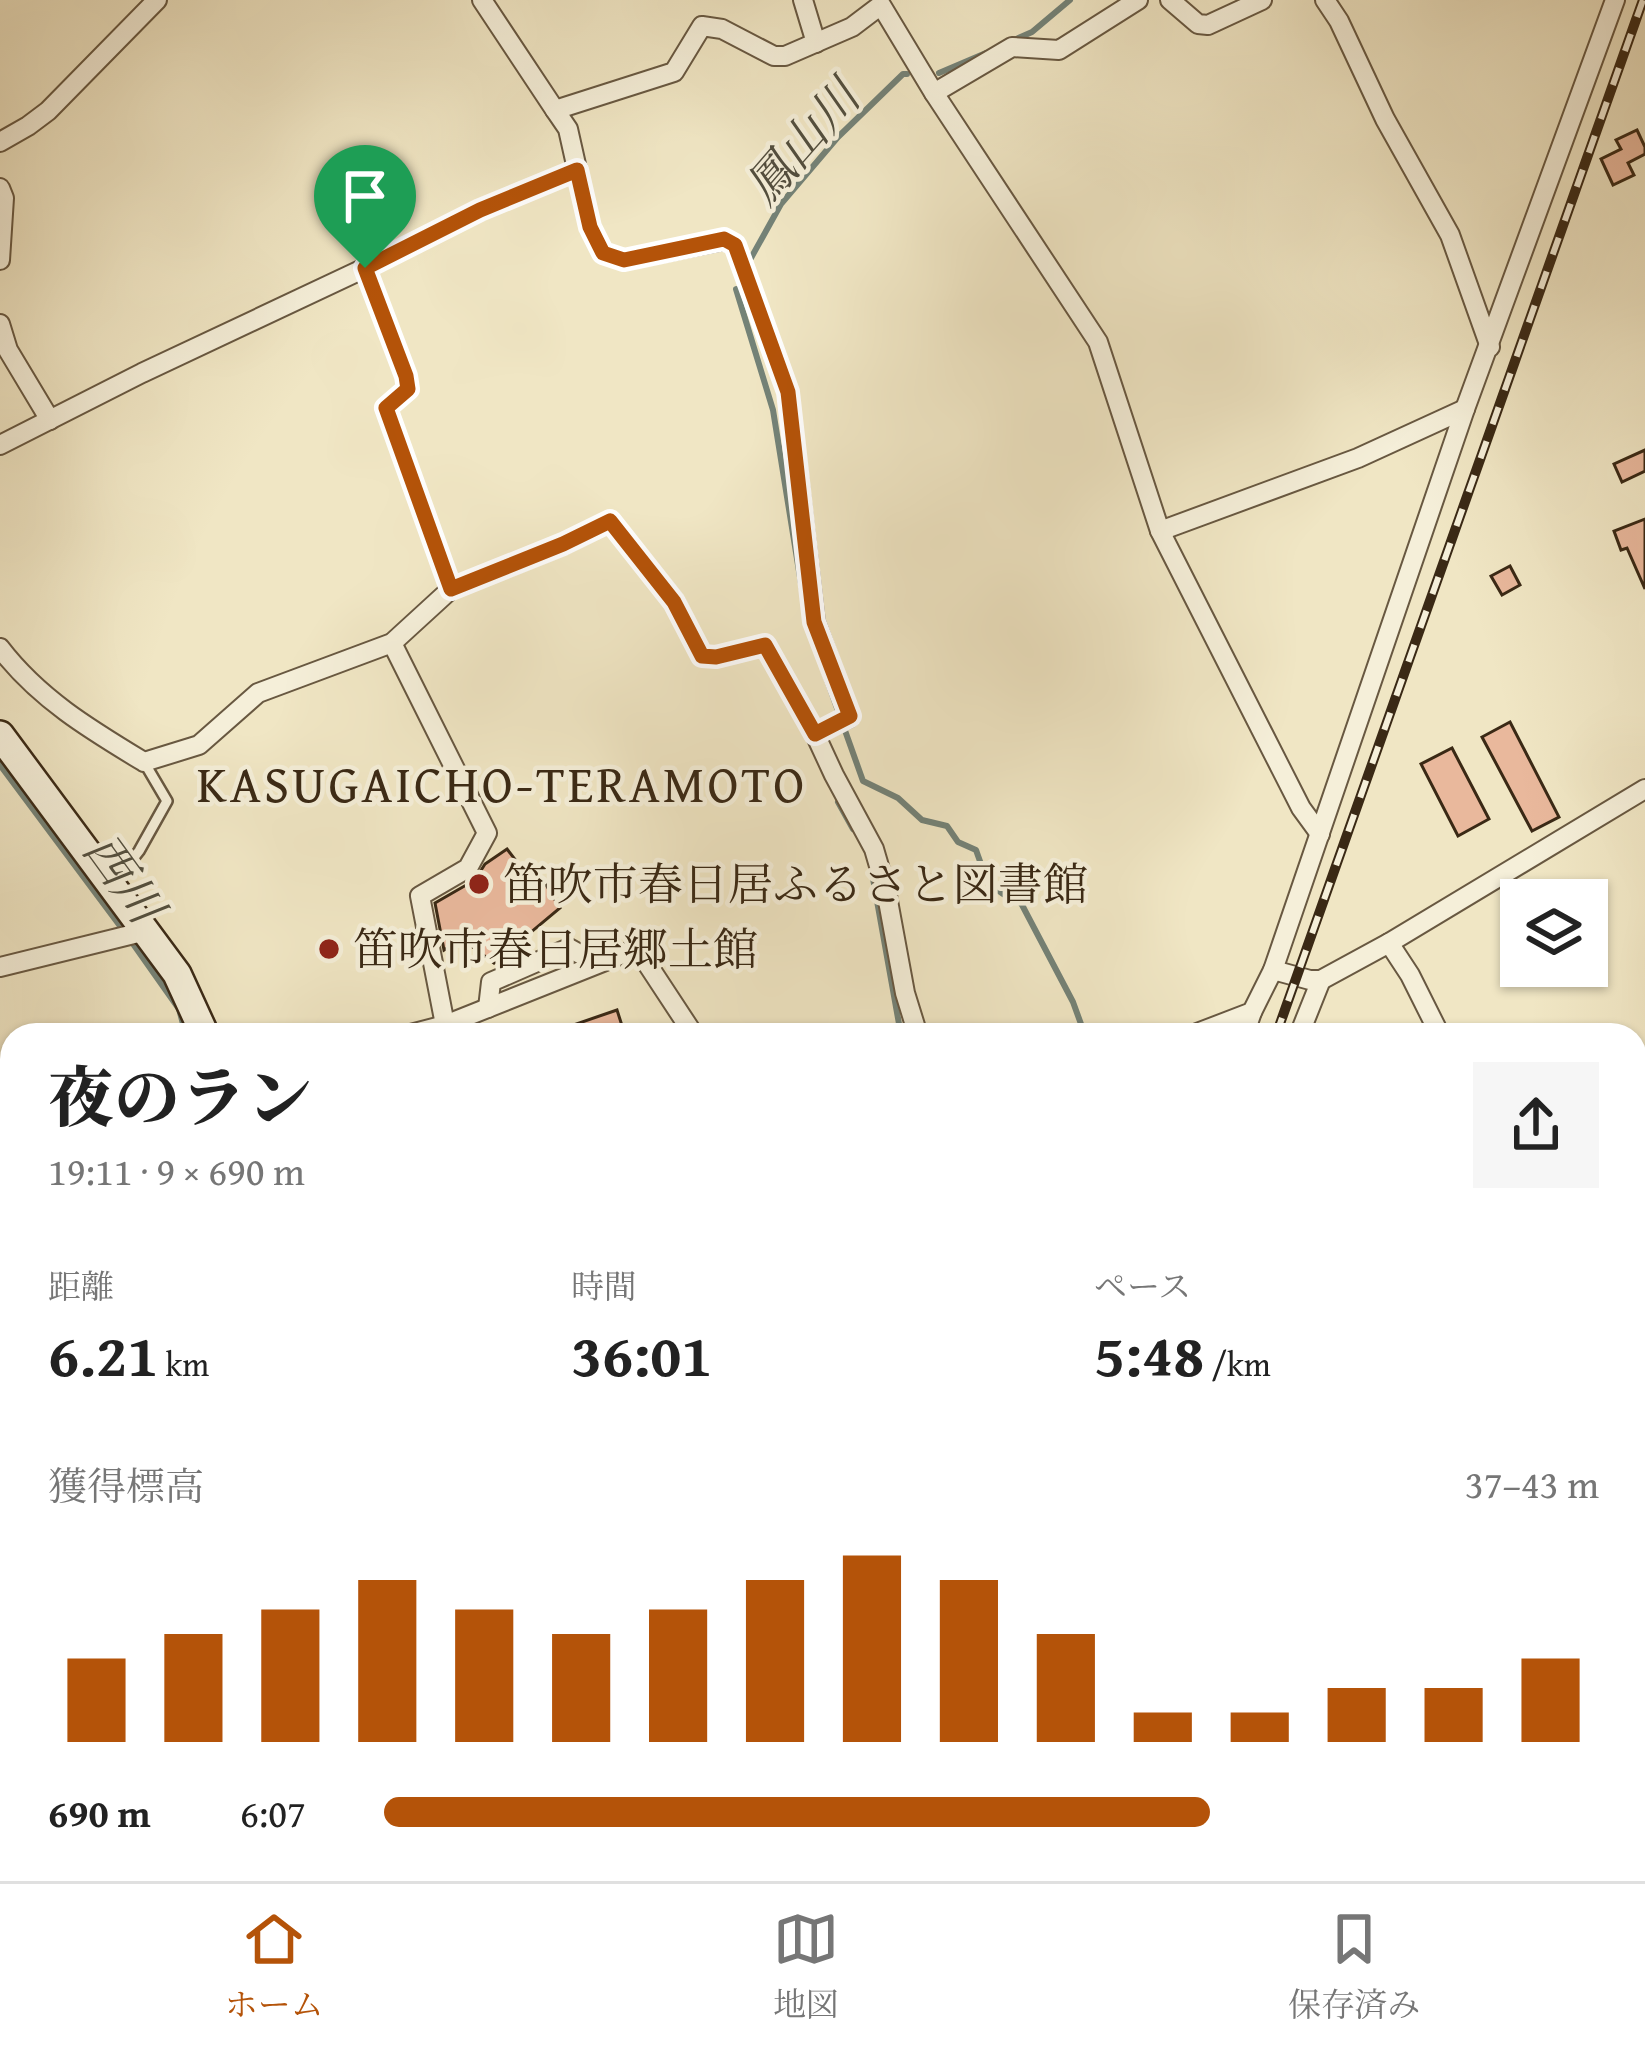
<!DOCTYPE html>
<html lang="ja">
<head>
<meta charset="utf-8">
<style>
  body { margin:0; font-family:"Gentium Book Plus","Noto Serif JP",serif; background:#f6f6f6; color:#222; height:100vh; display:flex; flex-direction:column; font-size:45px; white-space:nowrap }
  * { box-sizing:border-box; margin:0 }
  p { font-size:39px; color:#767676 }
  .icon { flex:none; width:66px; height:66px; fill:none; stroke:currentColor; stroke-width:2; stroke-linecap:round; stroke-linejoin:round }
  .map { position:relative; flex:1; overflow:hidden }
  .side { position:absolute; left:0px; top:1023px; width:1647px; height:858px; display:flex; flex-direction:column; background:#fff; border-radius:36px 36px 0 0; box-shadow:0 3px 9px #0004 }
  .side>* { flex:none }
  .fabs { position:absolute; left:1500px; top:879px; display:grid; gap:24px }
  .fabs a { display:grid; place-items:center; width:108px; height:108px; border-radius:0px; background:#fff; box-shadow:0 3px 9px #0004; font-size:60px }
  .pin { position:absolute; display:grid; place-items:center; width:102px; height:102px; color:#fff; margin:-123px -51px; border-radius:50% 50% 50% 0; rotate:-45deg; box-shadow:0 0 12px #0007 }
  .pin .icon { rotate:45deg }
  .round { display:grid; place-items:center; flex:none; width:126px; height:126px; border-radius:0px; background:#f6f6f6 }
  .summary { display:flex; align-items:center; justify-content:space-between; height:204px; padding:0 48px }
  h1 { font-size:66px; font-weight:800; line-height:90px }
  .figures { display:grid; grid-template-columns:repeat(3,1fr); gap:18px; height:204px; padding:12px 48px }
  .figures div { display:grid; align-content:center }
  .figures b { font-size:60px; font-weight:800 }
  .figures small { font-size:33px; font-weight:400 }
  .figures p { font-size:33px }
  .chart { height:336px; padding:24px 48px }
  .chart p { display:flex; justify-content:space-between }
  .chart svg { width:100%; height:216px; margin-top:12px; stroke:#b45309; stroke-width:6 }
  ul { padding:0 48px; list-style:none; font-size:39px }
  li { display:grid; grid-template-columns:192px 144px 1fr; align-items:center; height:90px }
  li i { height:30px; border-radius:15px; background:#b45309 }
  .tab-bar { display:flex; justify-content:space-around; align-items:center; height:168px; border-top:3px solid #e0e0e0; background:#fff; font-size:33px; color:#767676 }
  .tab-bar a { display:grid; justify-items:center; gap:6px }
  .tab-bar .current { color:#b45309 }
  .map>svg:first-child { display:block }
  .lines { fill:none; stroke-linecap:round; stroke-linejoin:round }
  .stream { stroke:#748277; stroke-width:6 }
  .building { fill:#e9b89c; stroke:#3a2915; stroke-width:3 }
  .service-casing { stroke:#685841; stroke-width:14 }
  .minor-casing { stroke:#685841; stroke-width:22 }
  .secondary-casing { stroke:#3a2915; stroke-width:32 }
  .path { stroke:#3a2915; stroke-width:3; stroke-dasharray:3 6; stroke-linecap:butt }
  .service { stroke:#f5efd9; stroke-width:9 }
  .minor { stroke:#f5efd9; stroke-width:18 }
  .secondary { stroke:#f5efd9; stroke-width:27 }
  .rail-casing { stroke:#3a2915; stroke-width:10 }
  .rail { stroke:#f5efd9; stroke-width:6; stroke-dasharray:18; stroke-linecap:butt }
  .route-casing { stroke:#fff; stroke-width:24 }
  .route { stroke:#b45309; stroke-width:15 }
  .poi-dot { fill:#8f2418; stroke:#f5efd9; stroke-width:4.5 }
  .labels { text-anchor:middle; stroke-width:9; stroke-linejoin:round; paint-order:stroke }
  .poi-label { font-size:45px; fill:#3a2915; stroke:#f5efd9; text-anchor:start }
  .water-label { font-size:48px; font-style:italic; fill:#524e3e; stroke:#f5efd9 }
  .quarter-label { font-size:51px; letter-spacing:3px; fill:#3a2915; stroke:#f5efd9 }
</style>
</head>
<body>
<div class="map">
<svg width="1645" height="1881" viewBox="0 0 1645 1881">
  <rect width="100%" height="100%" fill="#f0e6c4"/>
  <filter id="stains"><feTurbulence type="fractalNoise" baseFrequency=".00167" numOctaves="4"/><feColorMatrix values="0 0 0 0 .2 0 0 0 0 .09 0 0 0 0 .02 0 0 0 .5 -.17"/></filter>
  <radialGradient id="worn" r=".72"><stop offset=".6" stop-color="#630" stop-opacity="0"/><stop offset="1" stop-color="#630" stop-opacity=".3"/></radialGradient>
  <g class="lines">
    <!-- stream -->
    <g class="stream">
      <path d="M1014,40L1032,32L1070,0"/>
      <path d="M939,73L986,53"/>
      <path d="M751,258L781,204L838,137L903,74H907"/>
      <path d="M736,289L773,410L803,596"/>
      <path d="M822,666L863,781L898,798L922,820L947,826L958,842L976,850C987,881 989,890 1021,903L1073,1002L1085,1035"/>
      <path d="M0,765L123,930"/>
      <path d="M838,802L853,829"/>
      <path d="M872,873L901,1035"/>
      <path d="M131,941L179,1009L186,1035"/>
      <path d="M1635,1143L1645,1137"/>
      <path d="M1637,1597L1641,1611"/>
      <path d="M1174,1869L1176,1881"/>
      <path d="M1614,1881L1616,1869"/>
    </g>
  </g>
  <!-- building -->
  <g class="building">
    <path d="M1637,130L1645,147V154L1628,163L1634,175L1613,185L1601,159L1621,149L1616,140Z"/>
    <path d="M1645,450V471L1622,482L1614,464Z"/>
    <path d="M1645,519V589L1627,548L1621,550L1614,531Z"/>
    <path d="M1510,566L1520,585L1502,595L1491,576Z"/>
    <path d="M1510,722L1559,817L1532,831L1482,737Z"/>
    <path d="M1452,748L1489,819L1458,836L1421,764Z"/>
    <path d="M507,849L535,886L543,880L560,908L494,963L462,939L444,950L435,903L475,880L485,864Z"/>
    <path d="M617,1010L625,1035H550V1033Z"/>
  </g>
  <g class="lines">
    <defs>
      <g id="service">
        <path d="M113,884L139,851L167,801L144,762"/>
        <path d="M542,1869L545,1881"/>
      </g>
      <g id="minor">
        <path d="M482,0L555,110"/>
        <path d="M803,0L816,43"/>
        <path d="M1170,0L1198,24L1208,25L1262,0"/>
        <path d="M1325,0L1339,21L1385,119L1450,235L1490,347"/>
        <path d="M934,93L1098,342L1160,531L1301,808L1320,834"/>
        <path d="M0,142L28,126L48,111L157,0"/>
        <path d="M0,188L4,198L0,260"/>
        <path d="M365,268L406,376L408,389L386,408L451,589"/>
        <path d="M0,324L8,350L50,420"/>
        <path d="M0,445L142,373L365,268L480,210L577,170"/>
        <path d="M1160,531L1358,458L1465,409"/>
        <path d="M392,643L487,833L468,868L420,896L447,1035"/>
        <path d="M0,648C39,699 91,730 144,762L199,745L258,693L392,643L451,589L564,544L610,521L674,601L702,656L716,657L765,645L815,734L834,775L874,849L886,890L905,993L918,1035"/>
        <path d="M815,734L850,717L815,622L788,392L735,245L724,240L624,260L603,253L590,227L568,129L555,110L674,72L702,26L722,29L774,56H785L852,27L881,5L934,93L1012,47L1059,50L1138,0"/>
        <path d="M1389,943L1410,975L1440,1035"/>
        <path d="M0,967L146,931"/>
        <path d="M1273,970L1310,980H1321L1389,943L1645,789"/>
        <path d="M488,1008L491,982L569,948L596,963"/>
        <path d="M407,1035L445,1025L633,950L646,962L694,1035"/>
        <path d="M1192,1035L1252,1012L1273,970L1465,409L1615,0"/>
        <path d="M1244,1035L1252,1012"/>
        <path d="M1299,1035L1321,980"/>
        <path d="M1635,1463L1645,1462"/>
        <path d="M1635,1612L1645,1646"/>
        <path d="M1635,1829L1645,1824"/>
        <path d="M643,1869L652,1881"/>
        <path d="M1187,1869L1189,1881"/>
        <path d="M943,1881L948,1869"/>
        <path d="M1377,1881L1378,1869"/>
      </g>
      <g id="secondary">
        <path d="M0,735L177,974L205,1035"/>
        <path d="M192,1881L193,1869"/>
      </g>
    </defs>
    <!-- service casing -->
    <use href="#service" class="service-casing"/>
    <!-- minor casing -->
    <use href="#minor" class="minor-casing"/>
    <!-- secondary casing -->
    <use href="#secondary" class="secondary-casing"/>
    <!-- path -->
    <g class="path">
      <path d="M1635,1183L1645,1182"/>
      <path d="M1635,1196L1645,1233"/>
    </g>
    <!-- service -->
    <use href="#service" class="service"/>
    <!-- minor -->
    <use href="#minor" class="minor"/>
    <!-- secondary -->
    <use href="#secondary" class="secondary"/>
    <defs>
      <g id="rail">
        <path d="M1276,1035L1643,0"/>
        <path d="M974,1881L978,1869"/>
      </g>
    </defs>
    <!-- rail casing -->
    <use href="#rail" class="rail-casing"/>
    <!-- rail -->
    <use href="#rail" class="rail"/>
  </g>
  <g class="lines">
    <defs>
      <path id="route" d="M577,170L590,227L603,253L624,260L724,239L735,245L788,392L814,622L850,716L815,734L765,645L716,657L702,656L674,602L610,521L563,544L451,589L386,408L408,389L406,376L365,268L480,210Z"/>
    </defs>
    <!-- route casing -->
    <use href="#route" class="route-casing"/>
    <!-- route -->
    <use href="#route" class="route"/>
  </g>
  <!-- markers -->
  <g class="poi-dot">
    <circle cx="479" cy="884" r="12"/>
    <circle cx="329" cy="949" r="12"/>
  </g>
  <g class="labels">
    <!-- poi labels -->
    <g class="poi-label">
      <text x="503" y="900">笛吹市春日居ふるさと図書館</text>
      <text x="353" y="965">笛吹市春日居郷土館</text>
    </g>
    <!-- water labels -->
    <g class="water-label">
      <text transform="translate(802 142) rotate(-49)" y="17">鳳山川</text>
      <text transform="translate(124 878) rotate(54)" y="17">西川</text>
    </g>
    <!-- quarter labels -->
    <g class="quarter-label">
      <text x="502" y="802">KASUGAICHO-TERAMOTO</text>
    </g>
  </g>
  <rect width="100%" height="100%" filter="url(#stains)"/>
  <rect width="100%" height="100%" fill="url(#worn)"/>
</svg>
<div class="fabs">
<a><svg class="icon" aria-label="layers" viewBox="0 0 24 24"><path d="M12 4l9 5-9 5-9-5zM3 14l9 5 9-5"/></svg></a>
</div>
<div class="pin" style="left:365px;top:268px;background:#1e9e55"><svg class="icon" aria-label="arrive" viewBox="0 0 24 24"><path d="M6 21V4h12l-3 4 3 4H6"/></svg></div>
<section class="side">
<div class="summary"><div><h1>夜のラン</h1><p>19:11 · 9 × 690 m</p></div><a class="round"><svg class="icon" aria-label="share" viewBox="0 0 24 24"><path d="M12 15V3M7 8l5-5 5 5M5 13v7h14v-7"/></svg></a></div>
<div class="figures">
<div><p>距離</p><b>6.21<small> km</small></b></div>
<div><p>時間</p><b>36:01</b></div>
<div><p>ペース</p><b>5:48<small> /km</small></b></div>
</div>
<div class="chart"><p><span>獲得標高</span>37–43 m</p>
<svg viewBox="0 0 160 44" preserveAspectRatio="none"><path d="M5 44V27M15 44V22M25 44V17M35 44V11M45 44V17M55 44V22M65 44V17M75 44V11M85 44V6M95 44V11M105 44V22M115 44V38M125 44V38M135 44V33M145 44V33M155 44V27"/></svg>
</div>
<ul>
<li><b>690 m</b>6:07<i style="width:68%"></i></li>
</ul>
</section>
</div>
<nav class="tab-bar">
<a class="current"><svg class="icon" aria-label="home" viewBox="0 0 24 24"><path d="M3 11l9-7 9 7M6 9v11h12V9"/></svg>ホーム</a>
<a><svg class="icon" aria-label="map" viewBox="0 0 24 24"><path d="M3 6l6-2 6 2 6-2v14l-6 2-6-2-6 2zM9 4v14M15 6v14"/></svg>地図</a>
<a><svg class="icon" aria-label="saved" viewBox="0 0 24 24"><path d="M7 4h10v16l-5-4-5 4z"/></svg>保存済み</a>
</nav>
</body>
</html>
